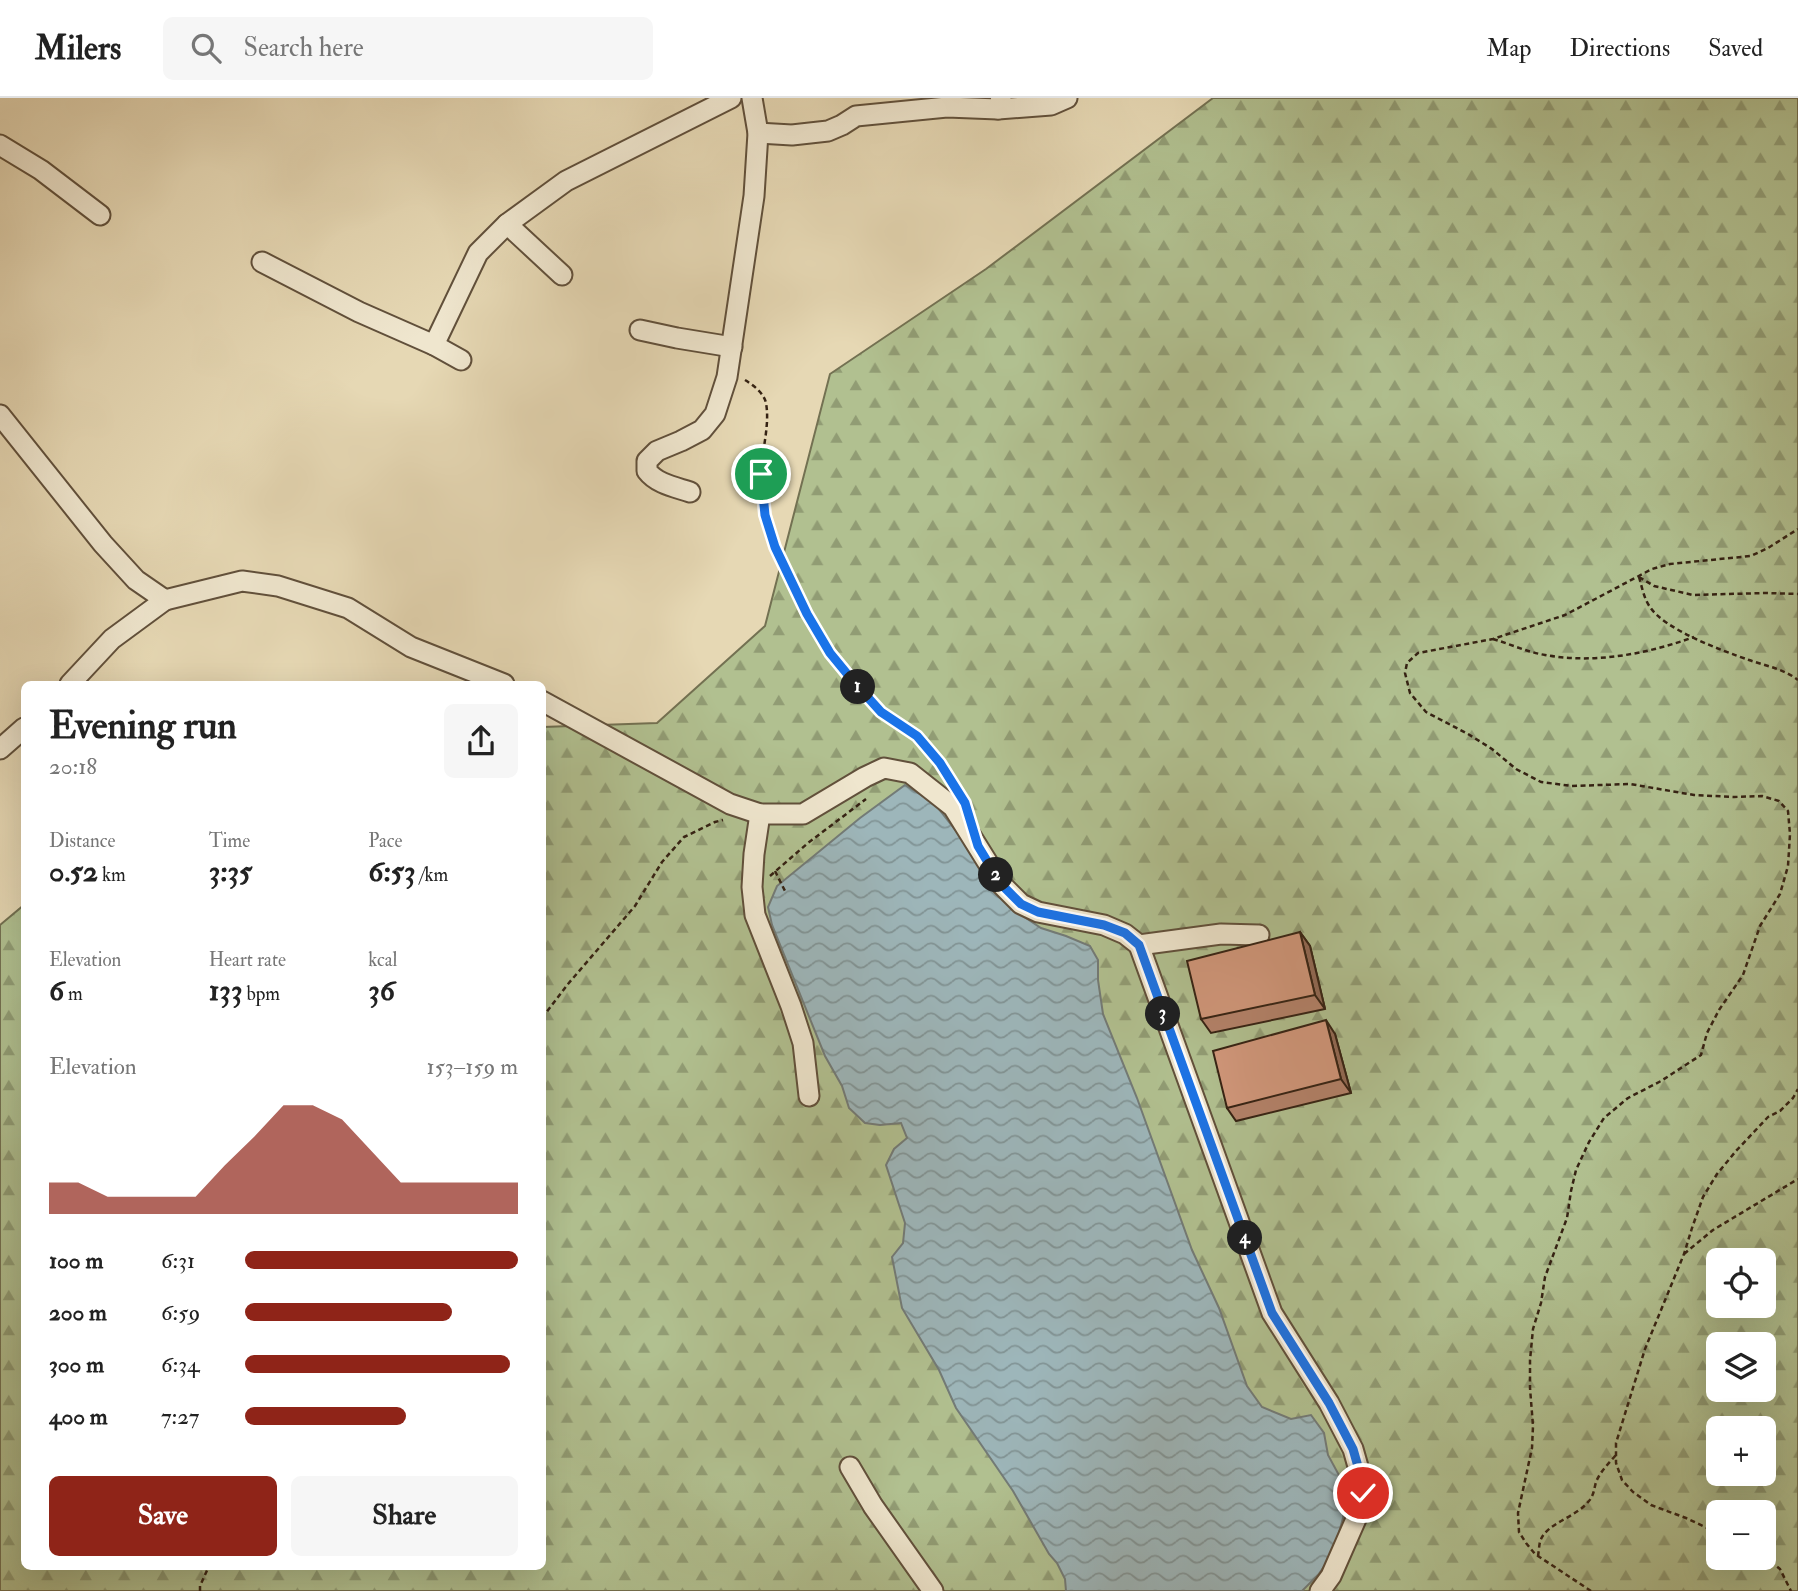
<!DOCTYPE html>
<html lang="en">
<head>
<meta charset="utf-8">
<style>
  body { margin:0; font-family:"IM FELL Double Pica",serif; background:#f6f6f6; color:#222; height:100vh; display:flex; flex-direction:column; font-size:26px; white-space:nowrap }
  * { box-sizing:border-box; margin:0 }
  p { font-size:23px; color:#767676 }
  .icon { flex:none; width:38px; height:38px; fill:none; stroke:currentColor; stroke-width:2; stroke-linecap:round; stroke-linejoin:round }
  .map { position:relative; flex:1; overflow:hidden }
  .side { position:absolute; left:21px; top:583px; width:525px; height:889px; display:flex; flex-direction:column; background:#fff; border-radius:10px; box-shadow:0 7px 28px #0002 }
  .side>* { flex:none }
  .tools { position:absolute; left:1706px; top:1150px; display:grid; gap:14px }
  .tools a { display:grid; place-items:center; width:70px; height:70px; border-radius:10px; background:#fff; box-shadow:0 7px 28px #0002; font-size:35px }
  .pin { position:absolute; display:grid; place-items:center; width:60px; height:60px; color:#fff; margin:-30px; border:4px solid #fff; border-radius:50%; box-shadow:0 2px 7px #0007 }
  .km { position:absolute; width:35px; height:35px; margin:-18px; border-radius:50%; background:#222; color:#fff; font-size:19px; line-height:35px; text-align:center }
  .round { display:grid; place-items:center; flex:none; width:74px; height:74px; border-radius:10px; background:#f6f6f6 }
  .head { display:flex; align-items:center; justify-content:space-between; height:119px; padding:0 28px }
  h1 { font-size:38px; font-weight:700; line-height:52px }
  .metrics { display:grid; grid-template-columns:repeat(3,1fr); gap:10px; height:119px; padding:7px 28px }
  .metrics div { display:grid; align-content:center }
  .metrics b { font-size:30px; font-weight:700 }
  .metrics small { font-size:19px; font-weight:400 }
  .metrics p { font-size:19px }
  .chart { height:196px; padding:14px 28px }
  .chart p { display:flex; justify-content:space-between }
  .chart svg { width:100%; height:126px; margin-top:7px; fill:#8f2418; opacity:.7 }
  .cta { display:flex; gap:14px; margin-top:auto; padding:14px 28px }
  .cta a { flex:1; height:80px; border-radius:10px; background:#8f2418; color:#fff; font-size:28px; font-weight:700; line-height:80px; text-align:center }
  .cta a+a { background:#f6f6f6; color:#222 }
  ul { padding:0 28px; list-style:none; font-size:23px }
  li { display:grid; grid-template-columns:112px 84px 1fr; align-items:center; height:52px }
  li i { height:18px; border-radius:9px; background:#8f2418 }
  header { display:flex; align-items:center; gap:42px; box-sizing:border-box; height:98px; padding:0 35px; background:#fff; border-bottom:2px solid #e0e0e0 }
  header strong { font-size:33px }
  nav { display:flex; gap:38px; margin-inline-start:auto; font-size:24px }
  .search { width:490px; height:63px; background:#f6f6f6; display:flex; align-items:center; gap:18px; box-sizing:border-box; padding:0 24px; border-radius:10px; color:#767676; font-size:26px }
  .map>svg:first-child { display:block }
  .forest { fill:url(#forest-firs); stroke:#737152; stroke-width:2; fill-rule:evenodd }
  .water { fill:url(#water-waves); stroke:#737b77; stroke-width:2 }
  .lines { fill:none; stroke-linecap:round; stroke-linejoin:round }
  .minor-casing { stroke:#61503b; stroke-width:23 }
  .path { stroke:#352213; stroke-width:2.5; stroke-dasharray:5 3.5; stroke-linecap:butt }
  .minor { stroke:#efe6ce; stroke-width:19 }
  .wall { fill:#b4826a; stroke:#352213; stroke-width:2 }
  .shaded-wall { fill:#926a56; stroke:#352213; stroke-width:2 }
  .building { fill:#d1977b; stroke:#352213; stroke-width:2 }
  .route-casing { stroke:#fff; stroke-width:14 }
  .route { stroke:#1a73e8; stroke-width:9 }
</style>
</head>
<body>
<header>
<strong>Milers</strong>
<div class="search"><svg class="icon" aria-label="search" viewBox="0 0 24 24"><circle cx="10" cy="10" r="6"/><path d="M15 15l6 6"/></svg>Search here</div>
<nav><a>Map</a><a>Directions</a><a>Saved</a></nav>
</header>
<div class="map">
<svg width="1798" height="1493" viewBox="0 0 1798 1493">
  <defs>
    <pattern id="forest-firs" width="22" height="20" patternUnits="userSpaceOnUse" patternTransform="scale(1.75)"><rect width="22" height="20" fill="#b1c090"/><path d="M5 1l3.5 6h-7zM16 11l3.5 6h-7z" fill="#919c74"/></pattern>
    <pattern id="water-waves" width="16" height="10" patternUnits="userSpaceOnUse" patternTransform="scale(1.75)"><rect width="16" height="10" fill="#9db6ba"/><path d="M0 5q4-4 8 0t8 0" fill="none" stroke="#819496"/></pattern>
  </defs>
  <rect width="100%" height="100%" fill="#e6d8b4"/>
  <filter id="stains"><feTurbulence type="fractalNoise" baseFrequency=".00286" numOctaves="4"/><feColorMatrix values="0 0 0 0 .2 0 0 0 0 .09 0 0 0 0 .02 0 0 0 .5 -.17"/></filter>
  <radialGradient id="worn" r=".72"><stop offset=".6" stop-color="#630" stop-opacity="0"/><stop offset="1" stop-color="#630" stop-opacity=".3"/></radialGradient>
  <!-- forest -->
  <path class="forest" d="M1213,0H1798V1493H0V827L24,807V1468H542L543,629L657,625L765,528L830,276L986,171ZM1718,1162H1764V1208H1718ZM1718,1246H1764V1292H1718ZM1718,1330H1764V1376H1718ZM1718,1414H1764V1460H1718Z"/>
  <!-- water -->
  <path class="water" d="M905,687L934,705L1023,818L1041,830L1066,838L1090,848L1098,862V882L1103,916L1137,1000L1192,1152L1219,1210L1247,1288L1262,1309L1291,1321L1311,1317L1324,1335L1328,1357L1347,1392L1343,1420L1333,1456L1318,1477L1302,1493H1066L1065,1481L1057,1465L1049,1456L1013,1393L956,1310L939,1272L902,1210L892,1159L903,1145L905,1125L886,1067L894,1051L907,1040L901,1025L880,1027L865,1025L849,1010L842,988L825,958L772,827L768,809L777,788L860,720Z"/>
  <g class="lines">
    <defs>
      <g id="minor">
        <path d="M998,11L1051,7L1067,0"/>
        <path d="M758,35L792,37L828,33L842,27L856,18L947,9L998,11L1001,0"/>
        <path d="M0,47L41,72L100,117"/>
        <path d="M507,126L562,177"/>
        <path d="M262,164L359,214L434,247L478,155L507,126L566,83L731,0"/>
        <path d="M640,232L677,240L732,249"/>
        <path d="M434,247L461,262"/>
        <path d="M0,317L103,446L136,482L165,502L242,483L278,488L348,510L411,549L504,586"/>
        <path d="M690,394C675,389 657,386 647,373V363L657,353L681,343L702,332L715,316L727,279L754,98L758,35L752,0"/>
        <path d="M70,586L112,541L165,502"/>
        <path d="M542,603L730,706L760,716H803L865,679L884,670L910,675L953,709L1001,786L1021,806L1038,814L1104,827L1125,836L1139,847L1221,836L1259,837"/>
        <path d="M0,651L24,630"/>
        <path d="M760,716L754,756L752,789L755,817L791,908L803,945L809,998"/>
        <path d="M1139,847L1272,1215L1329,1305L1353,1351L1361,1379L1363,1395L1360,1412L1331,1478L1320,1493"/>
        <path d="M850,1369L873,1408L933,1493"/>
      </g>
    </defs>
    <!-- minor casing -->
    <use href="#minor" class="minor-casing"/>
    <!-- path -->
    <g class="path">
      <path d="M745,282C753,287 764,295 766,305C770,327 762,352 761,374C760,398 767,431 776,452C802,511 832,569 880,612C891,622 904,628 915,637C930,649 941,668 951,684"/>
      <path d="M1639,479C1642,489 1644,501 1650,509C1665,532 1723,553 1749,562C1766,568 1784,571 1798,582"/>
      <path d="M1639,479L1654,488L1693,497L1765,495L1798,496"/>
      <path d="M1493,541C1510,546 1527,554 1545,557C1594,566 1647,556 1694,539"/>
      <path d="M775,773L786,795"/>
      <path d="M770,778L808,745L866,701"/>
      <path d="M542,920L568,886L635,808L662,764L684,739L715,724L723,722"/>
      <path d="M1684,1156L1713,1132L1798,1081"/>
      <path d="M1718,1435L1686,1420L1651,1407L1633,1394L1622,1382L1616,1365V1345L1645,1251L1684,1156L1692,1130L1703,1099L1717,1076L1736,1053L1768,1019L1780,1013L1793,1000L1798,991"/>
      <path d="M1538,1458C1539,1453 1539,1445 1541,1441C1548,1425 1576,1419 1588,1404C1594,1398 1594,1391 1596,1384C1600,1374 1609,1365 1616,1357"/>
      <path d="M1764,1458L1780,1471L1791,1493"/>
      <path d="M200,1493V1488L209,1468"/>
      <path d="M1591,1493L1535,1456L1526,1445L1519,1434L1518,1415L1532,1350L1533,1328L1530,1290V1262L1533,1231L1541,1205L1545,1179L1567,1120L1571,1093L1576,1072L1589,1044L1604,1020L1628,1000L1661,983L1701,957L1707,935L1719,912L1743,877L1760,828L1780,796L1788,768L1790,736L1788,713L1779,703L1762,698L1734,699L1694,697L1630,686L1572,688L1541,684L1516,671L1492,651L1468,636L1426,614L1410,595L1405,575L1407,565L1418,555L1493,541L1565,517L1652,471L1670,466L1751,458L1768,450L1798,431"/>
    </g>
    <!-- minor -->
    <use href="#minor" class="minor"/>
  </g>
  <!-- wall -->
  <g class="wall">
    <path d="M1300,834L1310,848L1325,911L1211,935L1201,921Z"/>
    <path d="M1335,936L1351,995L1236,1023L1227,1010Z"/>
  </g>
  <!-- shaded-wall -->
  <g class="shaded-wall">
    <path d="M1300,834L1310,848L1325,911L1315,897Z"/>
    <path d="M1326,922L1335,936L1351,995L1341,981Z"/>
  </g>
  <!-- building -->
  <g class="building">
    <path d="M1300,834L1315,897L1201,921L1187,863Z"/>
    <path d="M1326,922L1341,981L1227,1010L1213,953Z"/>
  </g>
  <g class="lines">
    <defs>
      <path id="route" d="M761,376L765,417L775,449L807,516L830,555L853,583L881,614L917,638L940,665L965,705L978,748L1001,786L1021,806L1038,814L1104,827L1125,835L1139,847L1272,1215L1329,1305L1353,1351L1361,1379L1363,1395"/>
    </defs>
    <!-- route casing -->
    <use href="#route" class="route-casing"/>
    <!-- route -->
    <use href="#route" class="route"/>
  </g>
  <rect width="100%" height="100%" filter="url(#stains)"/>
  <rect width="100%" height="100%" fill="url(#worn)"/>
</svg>
<div class="tools">
<a><svg class="icon" aria-label="locate" viewBox="0 0 24 24"><circle cx="12" cy="12" r="6"/><path d="M12 2v4M12 18v4M2 12h4M18 12h4"/></svg></a>
<a><svg class="icon" aria-label="layers" viewBox="0 0 24 24"><path d="M12 4l9 5-9 5-9-5zM3 14l9 5 9-5"/></svg></a>
<a>+</a>
<a>−</a>
</div>
<div class="pin" style="left:761px;top:376px;background:#1e9e55"><svg class="icon" aria-label="arrive" viewBox="0 0 24 24"><path d="M6 21V4h12l-3 4 3 4H6"/></svg></div>
<div class="pin" style="left:1363px;top:1395px;background:#d93025"><svg class="icon" aria-label="check" viewBox="0 0 24 24"><path d="M5 12l5 5 9-10"/></svg></div>
<b class="km" style="left:858px;top:589px">1</b>
<b class="km" style="left:996px;top:777px">2</b>
<b class="km" style="left:1163px;top:916px">3</b>
<b class="km" style="left:1245px;top:1140px">4</b>
<section class="side">
<div class="head"><div><h1>Evening run</h1><p>20:18</p></div><a class="round"><svg class="icon" aria-label="share" viewBox="0 0 24 24"><path d="M12 15V3M7 8l5-5 5 5M5 13v7h14v-7"/></svg></a></div>
<div class="metrics">
<div><p>Distance</p><b>0.52<small> km</small></b></div>
<div><p>Time</p><b>3:35</b></div>
<div><p>Pace</p><b>6:53<small> /km</small></b></div>
</div>
<div class="metrics">
<div><p>Elevation</p><b>6<small> m</small></b></div>
<div><p>Heart rate</p><b>133<small> bpm</small></b></div>
<div><p>kcal</p><b>36</b></div>
</div>
<div class="chart"><p><span>Elevation</span>153–159 m</p>
<svg viewBox="0 0 160 44" preserveAspectRatio="none"><path d="M0 44V33L10 33L20 38L30 38L40 38L50 38L60 27L70 17L80 6L90 6L100 11L110 22L120 33L130 33L140 33L150 33L160 33V44z"/></svg>
</div>
<ul>
<li><b>100 m</b>6:31<i style="width:100%"></i></li>
<li><b>200 m</b>6:59<i style="width:76%"></i></li>
<li><b>300 m</b>6:34<i style="width:97%"></i></li>
<li><b>400 m</b>7:27<i style="width:59%"></i></li>
</ul>
<div class="cta"><a>Save</a><a>Share</a></div>
</section>
</div>
</body>
</html>
